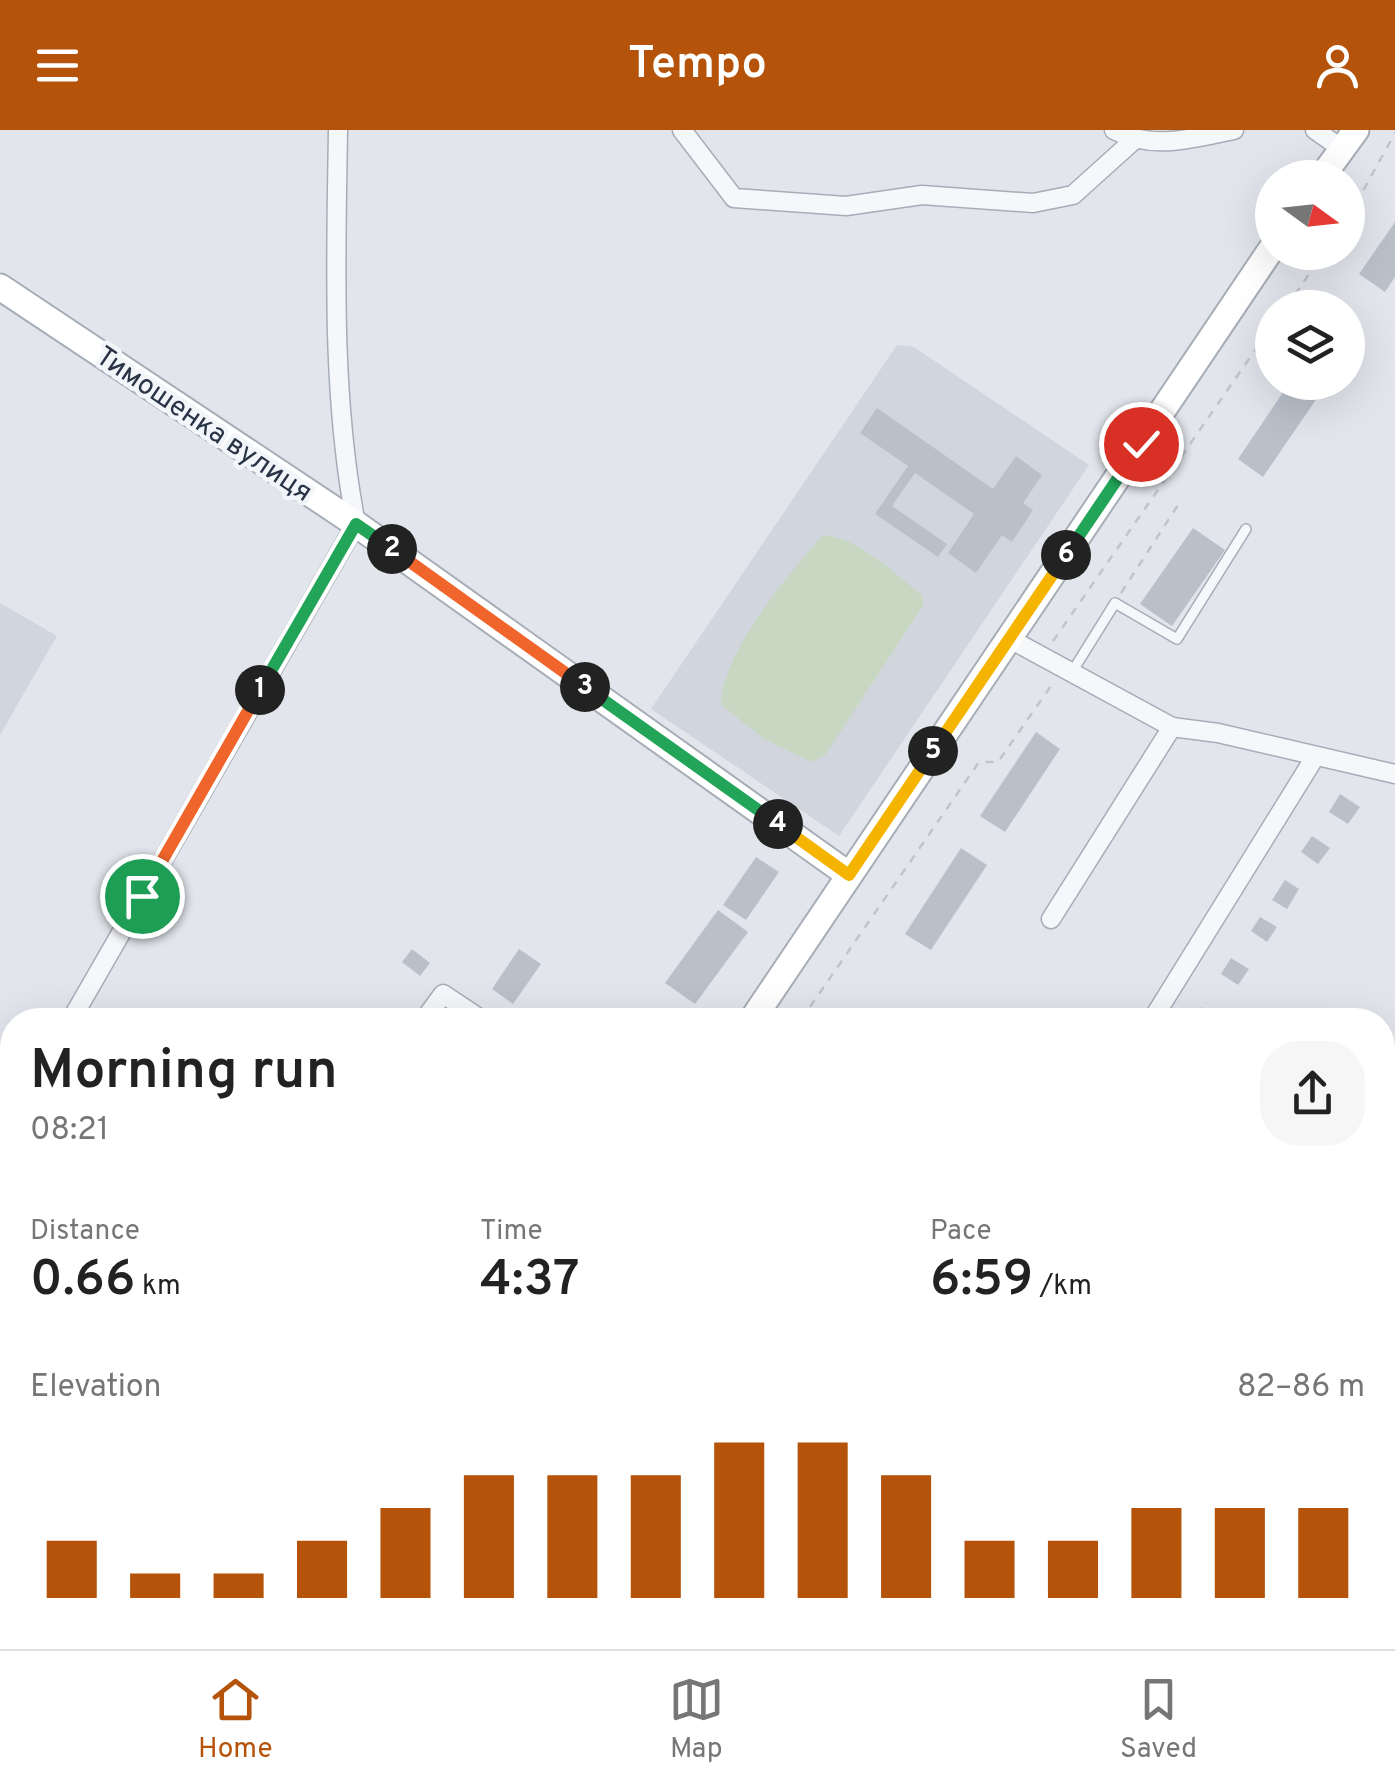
<!DOCTYPE html>
<html lang="en">
<head>
<meta charset="utf-8">
<style>
  body { margin:0; font-family:Overpass,sans-serif; background:#f6f6f6; color:#222; height:100vh; display:flex; flex-direction:column; font-size:38px; white-space:nowrap }
  * { box-sizing:border-box; margin:0 }
  p { font-size:32px; color:#767676 }
  .icon { flex:none; width:55px; height:55px; fill:none; stroke:currentColor; stroke-width:2; stroke-linecap:round; stroke-linejoin:round }
  .map { position:relative; flex:1; overflow:hidden }
  .drawer { position:absolute; left:0px; top:878px; width:1395px; height:642px; display:flex; flex-direction:column; background:#fff; border-radius:40px 40px 0 0; box-shadow:0 10px 40px #0002 }
  .drawer>* { flex:none }
  .needle { width:65px; rotate:105deg }
  .fabs { position:absolute; left:1255px; top:30px; display:grid; gap:20px }
  .fabs a { display:grid; place-items:center; width:110px; height:110px; border-radius:50%; background:#fff; box-shadow:0 10px 40px #0002; font-size:50px }
  .pin { position:absolute; display:grid; place-items:center; width:85px; height:85px; color:#fff; margin:-42px; border:5px solid #fff; border-radius:50%; box-shadow:0 2px 10px #0007 }
  .km { position:absolute; width:50px; height:50px; margin:-25px; border-radius:50%; background:#222; color:#fff; font-size:28px; line-height:50px; text-align:center }
  .round { display:grid; place-items:center; flex:none; width:105px; height:105px; border-radius:40px; background:#f6f6f6 }
  .overview { display:flex; align-items:center; justify-content:space-between; height:170px; padding:0 30px }
  h1 { font-size:55px; font-weight:600; line-height:75px }
  .metrics { display:grid; grid-template-columns:repeat(3,1fr); gap:15px; height:170px; padding:10px 30px }
  .metrics div { display:grid; align-content:center }
  .metrics b { font-size:50px; font-weight:600 }
  .metrics small { font-size:28px; font-weight:400 }
  .metrics p { font-size:28px }
  .chart { height:280px; padding:20px 30px }
  .chart p { display:flex; justify-content:space-between }
  .chart svg { width:100%; height:180px; margin-top:10px; stroke:#b45309; stroke-width:6 }
  header { display:flex; justify-content:space-between; align-items:center; height:130px; padding:0 30px; background:#b45309; color:#fff; font-size:45px; font-weight:600 }
  .tabs { display:flex; justify-content:space-around; align-items:center; height:140px; border-top:2px solid #e0e0e0; background:#fff; font-size:28px; color:#767676 }
  .tabs a { display:grid; justify-items:center; gap:5px }
  .tabs .on { color:#b45309 }
  .map>svg:first-child { display:block }
  .built { fill:#d0d5de }
  .green { fill:#c8d7c2 }
  .building { fill:#b9c0ca }
  .lines { fill:none; stroke-linecap:round; stroke-linejoin:round }
  .lane-casing { stroke:#a6adb7; stroke-width:12 }
  .street-casing { stroke:#a6adb7; stroke-width:21 }
  .secondary-casing { stroke:#a6adb7; stroke-width:29 }
  .path { stroke:#c0c4cb; stroke-width:2.5; stroke-dasharray:8 8; stroke-linecap:butt }
  .lane { stroke:#f6f7fa; stroke-width:9 }
  .street { stroke:#f6f7fa; stroke-width:18 }
  .secondary { stroke:#fff; stroke-width:25 }
  .split-1-casing { stroke:#fff; stroke-width:20 }
  .split-2-casing { stroke:#fff; stroke-width:20 }
  .split-3-casing { stroke:#fff; stroke-width:20 }
  .split-4-casing { stroke:#fff; stroke-width:20 }
  .split-5-casing { stroke:#fff; stroke-width:20 }
  .split-6-casing { stroke:#fff; stroke-width:20 }
  .split-7-casing { stroke:#fff; stroke-width:20 }
  .split-1 { stroke:#f0652b; stroke-width:12 }
  .split-2 { stroke:#22a559; stroke-width:12 }
  .split-3 { stroke:#f0652b; stroke-width:12 }
  .split-4 { stroke:#22a559; stroke-width:12 }
  .split-5 { stroke:#f5b400; stroke-width:12 }
  .split-6 { stroke:#f5b400; stroke-width:12 }
  .split-7 { stroke:#22a559; stroke-width:12 }
  .labels { text-anchor:middle; stroke-width:9; stroke-linejoin:round; paint-order:stroke }
  .street-label { font-size:28px; fill:#283446; stroke:#f2f5f9 }
</style>
</head>
<body>
<header><svg class="icon" aria-label="menu" viewBox="0 0 24 24"><path d="M4 6h16M4 12h16M4 18h16"/></svg>Tempo<svg class="icon" aria-label="person" viewBox="0 0 24 24"><circle cx="12" cy="8" r="4"/><path d="M4 21q1-7 8-7t8 7"/></svg></header>
<div class="map">
<svg width="1395" height="1519" viewBox="0 0 1395 1519">
  <rect width="100%" height="100%" fill="#e2e6ec"/>
  <!-- built -->
  <g class="built">
    <path d="M897,215L914,217L1089,335L839,706L651,579Z"/>
    <path d="M0,473L57,506L0,605Z"/>
  </g>
  <!-- green -->
  <path class="green" d="M823,405C858,407 895,444 922,465L923,476L825,625L811,632L764,609L721,575C721,524 789,443 823,405Z"/>
  <!-- building -->
  <g class="building">
    <path d="M1395,92V147L1385,162L1359,144Z"/>
    <path d="M1290,252H1328L1263,347L1238,329Z"/>
    <path d="M877,278L993,359L1016,326L1042,345L1023,373L1033,380L1012,412L1002,405L976,443L948,423L974,384L915,343L892,376L947,414L938,427L875,384L908,336L860,303Z"/>
    <path d="M1193,398L1225,420L1172,496L1140,474Z"/>
    <path d="M1036,602L1060,619L1005,702L980,686Z"/>
    <path d="M1340,664L1360,677L1348,694L1329,682Z"/>
    <path d="M1312,706L1330,718L1318,734L1301,722Z"/>
    <path d="M961,718L987,735L931,820L905,804Z"/>
    <path d="M756,727L779,742L746,790L723,775Z"/>
    <path d="M1285,750L1299,759L1287,779L1272,770Z"/>
    <path d="M718,780L748,802L695,874L665,853Z"/>
    <path d="M1260,787L1277,797L1267,812L1251,801Z"/>
    <path d="M412,819L430,833L420,846L402,832Z"/>
    <path d="M519,819L541,834L513,874L492,859Z"/>
    <path d="M1231,828L1249,839L1238,855L1221,844Z"/>
    <path d="M1202,877L1216,887L1214,890H1193Z"/>
  </g>
  <g class="lines">
    <defs>
      <g id="lane">
        <path d="M1072,542L1115,473L1177,509L1246,399"/>
        <path d="M782,1508L801,1519"/>
      </g>
      <g id="street">
        <path d="M682,0L734,68L846,76L922,65L1033,73L1073,65L1134,10"/>
        <path d="M1114,0C1154,21 1192,8 1234,0"/>
        <path d="M1315,0L1342,19"/>
        <path d="M1010,509L1172,597L1218,603L1395,644"/>
        <path d="M1051,789L1172,597"/>
        <path d="M71,890L356,394C331,265 336,130 338,0"/>
        <path d="M424,890L443,864L482,890"/>
        <path d="M1152,890L1315,627"/>
        <path d="M0,1014L12,992"/>
        <path d="M0,1413L12,1420"/>
        <path d="M155,1508L173,1519"/>
        <path d="M1056,1508L1072,1519"/>
        <path d="M34,1519V1508"/>
        <path d="M708,1519L715,1508"/>
        <path d="M1311,1519L1316,1508"/>
      </g>
      <g id="secondary">
        <path d="M1321,48L1356,0"/>
        <path d="M0,157L356,394L849,745"/>
        <path d="M752,890L1272,118"/>
        <path d="M367,1519L373,1508"/>
      </g>
    </defs>
    <!-- lane casing -->
    <use href="#lane" class="lane-casing"/>
    <!-- street casing -->
    <use href="#street" class="street-casing"/>
    <!-- secondary casing -->
    <use href="#secondary" class="secondary-casing"/>
    <!-- path -->
    <g class="path">
      <path d="M1348,88L1395,3"/>
      <path d="M1286,178L1324,122"/>
      <path d="M1121,463L1180,372"/>
      <path d="M1053,511L1272,196"/>
      <path d="M801,890L979,632H998L1053,553"/>
    </g>
    <!-- lane -->
    <use href="#lane" class="lane"/>
    <!-- street -->
    <use href="#street" class="street"/>
    <!-- secondary -->
    <use href="#secondary" class="secondary"/>
  </g>
  <g class="lines">
    <defs>
      <path id="split-1" d="M142,766L260,560"/>
      <path id="split-2" d="M260,560L356,394L392,419"/>
      <path id="split-3" d="M392,419L585,557"/>
      <path id="split-4" d="M585,557L778,694"/>
      <path id="split-5" d="M778,694L849,745L933,621"/>
      <path id="split-6" d="M933,621L1066,425"/>
      <path id="split-7" d="M1066,425L1141,314"/>
    </defs>
    <!-- split-1 casing -->
    <use href="#split-1" class="split-1-casing"/>
    <!-- split-2 casing -->
    <use href="#split-2" class="split-2-casing"/>
    <!-- split-3 casing -->
    <use href="#split-3" class="split-3-casing"/>
    <!-- split-4 casing -->
    <use href="#split-4" class="split-4-casing"/>
    <!-- split-5 casing -->
    <use href="#split-5" class="split-5-casing"/>
    <!-- split-6 casing -->
    <use href="#split-6" class="split-6-casing"/>
    <!-- split-7 casing -->
    <use href="#split-7" class="split-7-casing"/>
    <!-- split-1 -->
    <use href="#split-1" class="split-1"/>
    <!-- split-2 -->
    <use href="#split-2" class="split-2"/>
    <!-- split-3 -->
    <use href="#split-3" class="split-3"/>
    <!-- split-4 -->
    <use href="#split-4" class="split-4"/>
    <!-- split-5 -->
    <use href="#split-5" class="split-5"/>
    <!-- split-6 -->
    <use href="#split-6" class="split-6"/>
    <!-- split-7 -->
    <use href="#split-7" class="split-7"/>
  </g>
  <g class="labels">
    <!-- street labels -->
    <g class="street-label">
      <text transform="translate(205 293) rotate(34)" y="10">Тимошенка вулиця</text>
    </g>
  </g>
</svg>
<div class="fabs">
<a><svg class="needle" viewBox="-14 -14 28 28"><path d="M0-13l5 13h-10z" fill="#e53935"/><path d="M0 13l5-13h-10z" fill="#767676"/></svg></a>
<a><svg class="icon" aria-label="layers" viewBox="0 0 24 24"><path d="M12 4l9 5-9 5-9-5zM3 14l9 5 9-5"/></svg></a>
</div>
<div class="pin" style="left:142px;top:766px;background:#1e9e55"><svg class="icon" aria-label="arrive" viewBox="0 0 24 24"><path d="M6 21V4h12l-3 4 3 4H6"/></svg></div>
<div class="pin" style="left:1141px;top:314px;background:#d93025"><svg class="icon" aria-label="check" viewBox="0 0 24 24"><path d="M5 12l5 5 9-10"/></svg></div>
<b class="km" style="left:260px;top:560px">1</b>
<b class="km" style="left:392px;top:419px">2</b>
<b class="km" style="left:585px;top:557px">3</b>
<b class="km" style="left:778px;top:694px">4</b>
<b class="km" style="left:933px;top:621px">5</b>
<b class="km" style="left:1066px;top:425px">6</b>
<section class="drawer">
<div class="overview"><div><h1>Morning run</h1><p>08:21</p></div><a class="round"><svg class="icon" aria-label="share" viewBox="0 0 24 24"><path d="M12 15V3M7 8l5-5 5 5M5 13v7h14v-7"/></svg></a></div>
<div class="metrics">
<div><p>Distance</p><b>0.66<small> km</small></b></div>
<div><p>Time</p><b>4:37</b></div>
<div><p>Pace</p><b>6:59<small> /km</small></b></div>
</div>
<div class="chart"><p><span>Elevation</span>82–86 m</p>
<svg viewBox="0 0 160 44" preserveAspectRatio="none"><path d="M5 44V30M15 44V38M25 44V38M35 44V30M45 44V22M55 44V14M65 44V14M75 44V14M85 44V6M95 44V6M105 44V14M115 44V30M125 44V30M135 44V22M145 44V22M155 44V22"/></svg>
</div>
</section>
</div>
<nav class="tabs">
<a class="on"><svg class="icon" aria-label="home" viewBox="0 0 24 24"><path d="M3 11l9-7 9 7M6 9v11h12V9"/></svg>Home</a>
<a><svg class="icon" aria-label="map" viewBox="0 0 24 24"><path d="M3 6l6-2 6 2 6-2v14l-6 2-6-2-6 2zM9 4v14M15 6v14"/></svg>Map</a>
<a><svg class="icon" aria-label="saved" viewBox="0 0 24 24"><path d="M7 4h10v16l-5-4-5 4z"/></svg>Saved</a>
</nav>
</body>
</html>
